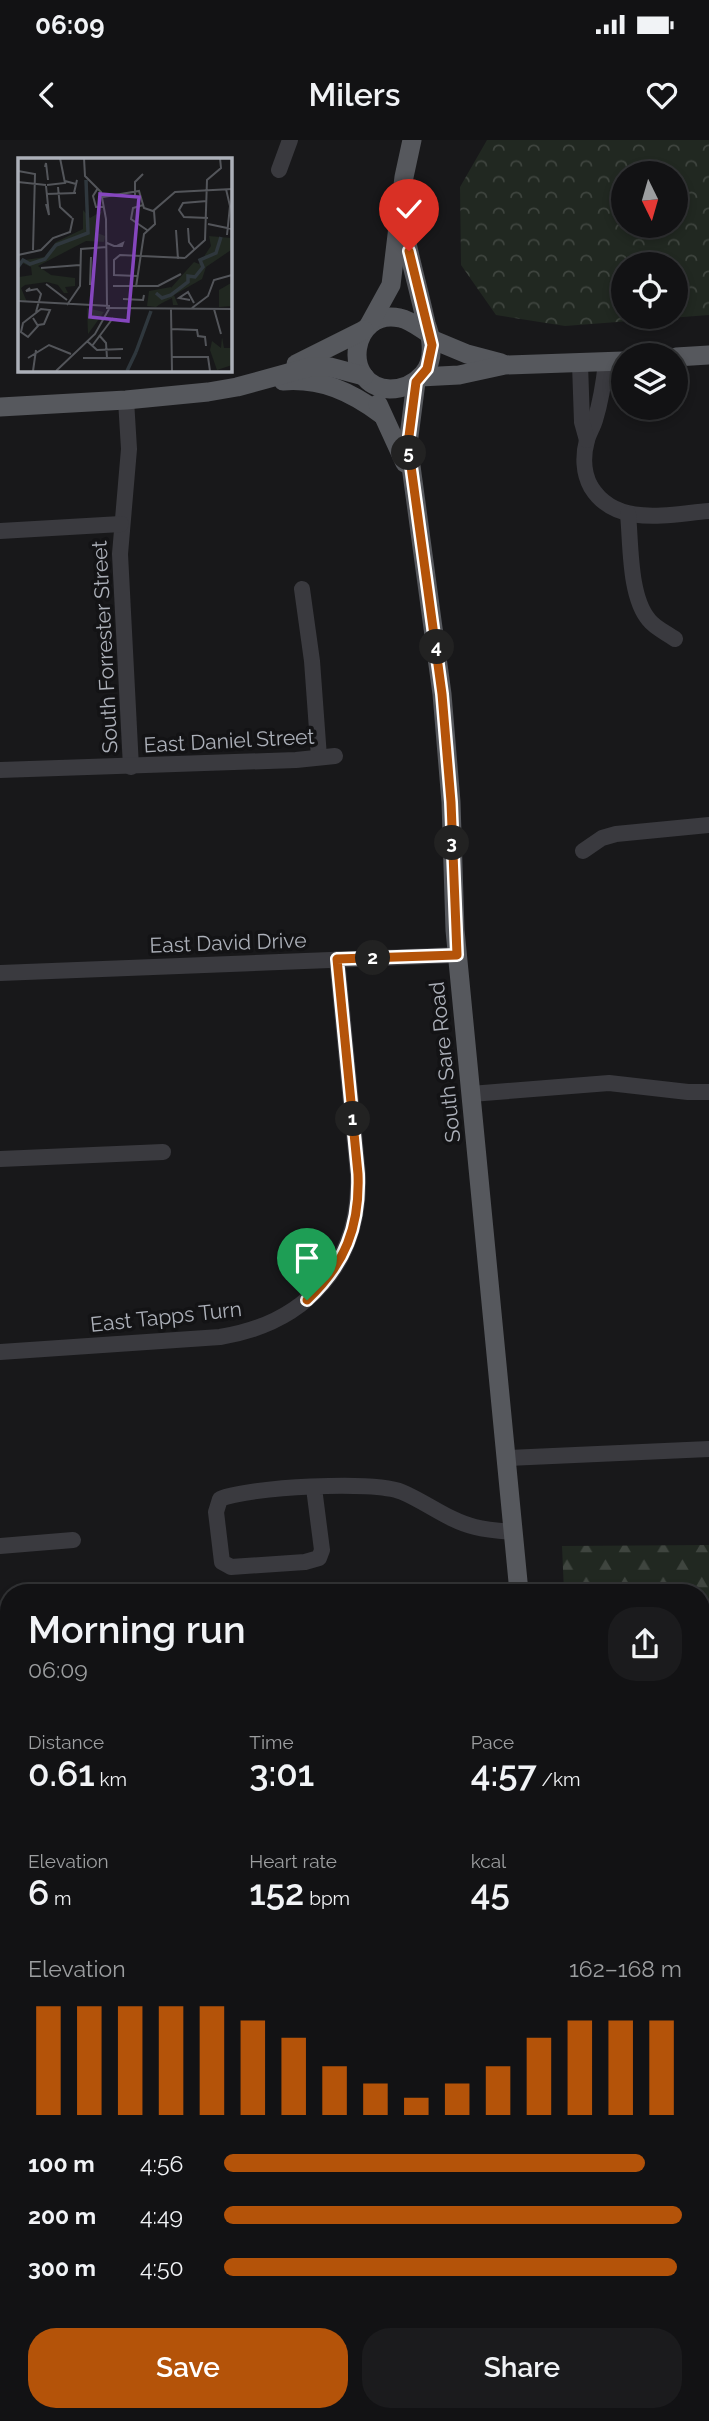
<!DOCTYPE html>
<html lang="en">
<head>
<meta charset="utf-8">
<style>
  body { margin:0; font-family:Raleway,sans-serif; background:#1b1b1d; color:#f1f3f6; height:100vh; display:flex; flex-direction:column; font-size:26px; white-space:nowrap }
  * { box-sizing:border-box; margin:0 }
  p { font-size:23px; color:#9c9ea0 }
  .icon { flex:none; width:38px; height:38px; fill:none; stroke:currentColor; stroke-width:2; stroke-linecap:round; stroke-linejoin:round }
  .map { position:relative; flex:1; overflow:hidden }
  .panel { position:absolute; left:0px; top:1444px; width:710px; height:838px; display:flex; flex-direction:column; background:#121214; border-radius:28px 28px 0 0; box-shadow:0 4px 10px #0003,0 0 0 2px #313234 }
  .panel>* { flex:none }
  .needle { width:46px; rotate:175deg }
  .tools { position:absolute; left:611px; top:21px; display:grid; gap:14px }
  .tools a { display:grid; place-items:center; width:77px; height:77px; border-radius:50%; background:#121214; box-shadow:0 4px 10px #0003,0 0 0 2px #313234; font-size:35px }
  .pin { position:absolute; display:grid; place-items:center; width:60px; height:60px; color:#fff; margin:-72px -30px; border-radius:50% 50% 50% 0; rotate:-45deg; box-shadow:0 0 7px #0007 }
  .pin .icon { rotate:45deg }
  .km { position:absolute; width:35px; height:35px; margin:-18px; border-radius:50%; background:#222; color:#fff; font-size:19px; line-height:35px; text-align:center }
  .round { display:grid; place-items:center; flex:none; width:74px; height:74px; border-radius:28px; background:#1b1b1d }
  .overview { display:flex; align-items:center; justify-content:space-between; height:119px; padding:0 28px }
  h1 { font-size:38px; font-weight:600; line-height:52px }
  .metrics { display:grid; grid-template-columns:repeat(3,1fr); gap:10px; height:119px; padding:7px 28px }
  .metrics div { display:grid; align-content:center }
  .metrics b { font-size:35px; font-weight:600 }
  .metrics small { font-size:19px; font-weight:400 }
  .metrics p { font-size:19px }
  .chart { height:196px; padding:14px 28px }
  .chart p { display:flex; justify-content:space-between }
  .chart svg { width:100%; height:126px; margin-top:7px; stroke:#b45309; stroke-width:6 }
  .primary-button { display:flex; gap:14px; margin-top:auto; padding:14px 28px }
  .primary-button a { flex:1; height:80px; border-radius:28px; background:#b45309; color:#fff; font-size:28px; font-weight:600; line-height:80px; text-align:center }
  .primary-button a+a { background:#1b1b1d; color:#f1f3f6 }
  ul { padding:0 28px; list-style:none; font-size:23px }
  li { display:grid; grid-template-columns:112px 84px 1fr; align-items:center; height:52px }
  li i { height:18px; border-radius:9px; background:#b45309 }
  .status { display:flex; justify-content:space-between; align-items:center; height:49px; padding:0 35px; background:#121214; direction:ltr }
  .status svg { height:19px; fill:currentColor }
  header { display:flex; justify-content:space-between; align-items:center; height:91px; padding:0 28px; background:#121214; font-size:32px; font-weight:600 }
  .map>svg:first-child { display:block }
  .forest { fill:url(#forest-firs) }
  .park { fill:url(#park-crowns); fill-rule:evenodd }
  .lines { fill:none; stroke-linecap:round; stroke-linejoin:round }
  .minor { stroke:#3a3a3f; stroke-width:16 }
  .major { stroke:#56585d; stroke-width:19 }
  .route-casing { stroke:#fff; stroke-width:14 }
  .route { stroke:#b45309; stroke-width:9 }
  .labels { text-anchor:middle; stroke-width:7; stroke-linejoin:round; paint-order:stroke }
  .street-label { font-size:21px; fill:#acb0b9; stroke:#131315 }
  .inset-river { fill:none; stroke:#2f373d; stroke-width:3.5 }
  .inset-road { fill:none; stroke:#53555a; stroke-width:2 }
  .view { fill:#8546be; fill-opacity:0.15; stroke:#8546be; stroke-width:3.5 }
  .inset-edge { fill:none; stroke:#acb0b9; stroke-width:3.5 }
</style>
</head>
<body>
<div class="status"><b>06:09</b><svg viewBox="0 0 49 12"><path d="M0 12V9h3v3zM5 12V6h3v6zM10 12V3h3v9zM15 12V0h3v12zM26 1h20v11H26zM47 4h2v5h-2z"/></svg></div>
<header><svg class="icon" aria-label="back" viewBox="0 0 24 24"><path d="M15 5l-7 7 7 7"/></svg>Milers<svg class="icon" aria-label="heart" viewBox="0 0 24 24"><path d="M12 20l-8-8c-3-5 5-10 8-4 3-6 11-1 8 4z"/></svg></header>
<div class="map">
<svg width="709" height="2281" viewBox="0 0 709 2281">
  <defs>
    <pattern id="forest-firs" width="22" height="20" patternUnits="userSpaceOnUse" patternTransform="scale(1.75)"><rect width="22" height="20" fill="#212821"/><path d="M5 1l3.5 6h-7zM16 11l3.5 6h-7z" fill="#3f453f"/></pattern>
    <pattern id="park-crowns" width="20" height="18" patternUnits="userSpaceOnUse" patternTransform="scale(1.75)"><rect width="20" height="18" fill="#212821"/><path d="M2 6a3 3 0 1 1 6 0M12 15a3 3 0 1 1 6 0" fill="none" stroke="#3f453f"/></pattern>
  </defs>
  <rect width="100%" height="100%" fill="#18181a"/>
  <!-- forest -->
  <g class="forest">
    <path d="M709,1405V1551L702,1549V1452H564L562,1406Z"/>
    <path d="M709,1796V1928L702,1933V1804Z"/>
  </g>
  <!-- park -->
  <path class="park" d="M487,0H709V175L565,186L496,175L461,125L460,47ZM623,33H676V86H623ZM623,124H676V177H623Z"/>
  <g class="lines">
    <!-- minor -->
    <g class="minor">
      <path d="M279,30L290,0"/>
      <path d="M606,222C604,241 601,261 595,280C593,287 589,293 587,300C583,315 583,333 591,347C616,388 669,374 709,371"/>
      <path d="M580,224L582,282L587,300"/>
      <path d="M126,260L129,309L120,414L131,627"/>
      <path d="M628,374C631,404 629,457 649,480C655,488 667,493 675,499"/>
      <path d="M0,391L121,384"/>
      <path d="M302,449L312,521L319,617"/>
      <path d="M0,630L296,620L335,616"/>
      <path d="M583,711L602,698L616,694L709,685"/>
      <path d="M0,833L457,815"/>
      <path d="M471,954L609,943L688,952H709"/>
      <path d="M0,1019L163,1012"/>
      <path d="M0,1212L220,1197C307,1183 361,1123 358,1034L337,819"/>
      <path d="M506,1318L709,1309"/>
      <path d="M314,1348L322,1410L319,1418L305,1422L231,1427L222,1422L216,1372L220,1359C248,1347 374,1340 402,1352C426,1362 449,1381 475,1387C487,1390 501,1391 513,1392"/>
      <path d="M0,1406L73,1400"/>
      <path d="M0,1784L9,1785"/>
      <path d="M702,2038L709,2037"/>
      <path d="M0,2117L9,2115"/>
      <path d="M702,2196L709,2194"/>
      <path d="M492,2281L502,2273"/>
    </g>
    <!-- major -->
    <g class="major">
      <path d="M400,84L406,99C412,127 420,155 426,183C428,190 431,197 431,204C432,215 430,226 423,234C414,244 403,249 390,249C339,246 351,167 400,178C410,180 420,188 428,193"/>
      <path d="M369,185L391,145L404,37L412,0"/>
      <path d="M431,199L467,214L501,223"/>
      <path d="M676,217L709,215"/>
      <path d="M296,224L364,190"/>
      <path d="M420,237L459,235L505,225L623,221"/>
      <path d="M283,241C322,238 351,252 381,274"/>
      <path d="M416,242L408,304L442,554L451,662L455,790L519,1452"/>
      <path d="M378,264L405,323"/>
      <path d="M0,267L126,260L208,252L237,247L310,227H330L364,236"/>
      <path d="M677,2273L681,2281"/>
    </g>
  </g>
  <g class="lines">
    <defs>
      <path id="route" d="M307,1160C345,1124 360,1087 358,1034L337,819L457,815L451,662L442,554L408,304L416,242L427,229L432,205L409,111"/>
    </defs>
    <!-- route casing -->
    <use href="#route" class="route-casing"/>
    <!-- route -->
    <use href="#route" class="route"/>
  </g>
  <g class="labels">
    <!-- street labels -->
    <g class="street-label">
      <text transform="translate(105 507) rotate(-93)" y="7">South Forrester Street</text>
      <text transform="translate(229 601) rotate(-3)" y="7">East Daniel Street</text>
      <text transform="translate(228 803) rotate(-2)" y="7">East David Drive</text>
      <text transform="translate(445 922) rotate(-96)" y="7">South Sare Road</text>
      <text transform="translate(166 1177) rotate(-6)" y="7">East Tapps Turn</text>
    </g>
  </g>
  <!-- overview -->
  <g transform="translate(18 18)">
    <rect width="214" height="214" fill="#18181a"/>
    <path d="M65,52L72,60L84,53L77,74L87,78L86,84L68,83L20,108L33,117L57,120V128L47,129L50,135H46L40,127L29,124L7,127L3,130L9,144L0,141L1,119L14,117L13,109L0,103L27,99L38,84L65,71ZM191,78L213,80V92L188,109L184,121L156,137L160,147H155L154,140L136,149L176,104L181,106L193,88ZM204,179L206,190H213L214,207L199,212L192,192L194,183L203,190Z" fill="#212821"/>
    <path d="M153,129V138L138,149L129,148L131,133ZM69,150L86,154L70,176Z" fill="#212821"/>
    <path d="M213,125V148L201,149V132Z" fill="#212821"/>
    <path class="inset-river" d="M0,109L5,102L12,106L27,101L38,87L70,75L68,22M138,135L144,140L153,137L170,124V118L177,119L185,109L182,102L198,95L203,79M118,194L133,153M109,213L118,194"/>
    <path class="inset-road" d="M66,0L67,18L83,34L88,61L89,148M27,9L28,5L30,22M0,13L17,16L15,92M47,23L58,26L59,22L56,35M0,24L28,27M29,27L47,25L42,0M40,29L42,49L54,60M80,30L75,38L78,49H86M208,31L212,48L209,77M28,36L58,35M117,37V24L125,16M85,39L121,33L126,50L135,53L157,34L214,31M189,43L165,45L161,52L166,59L190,60M28,46L31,57L28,28M125,47L115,50L113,61L129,72M190,66L214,71M170,70L171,84L177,92M158,72L160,101M89,85L96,88H104L105,85L99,88M0,97L23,92L35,80L52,74L55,60M167,100L187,82L189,22L203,10L202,0M23,110L62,107M95,117L119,118M96,117V102L102,97L167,100M28,126L49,142M72,127L73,99M95,128H140L163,116M118,129L126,76L137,66L136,53M12,130L8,133L19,131L23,136L18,154M105,141L125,142L126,137M172,142L161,140L170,134L176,145M0,143L92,148M49,147L62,128L63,91L89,89M88,150L214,151M174,150L190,138L196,122L214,117M153,151L154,213M196,151L203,176M15,160L20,168L10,179L3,174L5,165L23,151L32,152L26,166L20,167M153,171L179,172L180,178L187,179L188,188M81,177L88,185L89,200M69,183L79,192L105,191M74,188L95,160M153,199H190L192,213M10,200L31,187L53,196M65,200H103M15,213L18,192M38,213L77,176L91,151"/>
    <path class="view" d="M82,36L121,39L110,163L72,159Z"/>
    <rect width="214" height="214" class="inset-edge"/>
  </g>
</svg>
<div class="tools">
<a><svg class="needle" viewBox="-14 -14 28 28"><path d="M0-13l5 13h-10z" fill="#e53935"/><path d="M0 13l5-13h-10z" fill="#9c9ea0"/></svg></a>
<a><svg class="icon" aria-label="locate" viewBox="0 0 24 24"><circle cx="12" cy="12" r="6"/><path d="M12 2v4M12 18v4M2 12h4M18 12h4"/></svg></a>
<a><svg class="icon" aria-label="layers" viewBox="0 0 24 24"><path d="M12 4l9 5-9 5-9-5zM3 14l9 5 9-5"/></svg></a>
</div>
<div class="pin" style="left:307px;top:1160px;background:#1e9e55"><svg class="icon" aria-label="arrive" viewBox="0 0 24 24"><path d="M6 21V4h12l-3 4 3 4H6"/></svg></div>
<div class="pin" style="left:409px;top:111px;background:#d93025"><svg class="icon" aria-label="check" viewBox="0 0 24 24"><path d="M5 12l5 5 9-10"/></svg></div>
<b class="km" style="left:353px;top:979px">1</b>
<b class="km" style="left:373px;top:818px">2</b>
<b class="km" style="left:452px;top:703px">3</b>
<b class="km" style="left:437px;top:507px">4</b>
<b class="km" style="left:409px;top:313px">5</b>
<section class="panel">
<div class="overview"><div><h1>Morning run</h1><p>06:09</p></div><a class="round"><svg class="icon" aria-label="share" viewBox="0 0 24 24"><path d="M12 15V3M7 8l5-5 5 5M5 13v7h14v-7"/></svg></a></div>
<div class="metrics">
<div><p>Distance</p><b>0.61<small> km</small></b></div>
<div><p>Time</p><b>3:01</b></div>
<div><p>Pace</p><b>4:57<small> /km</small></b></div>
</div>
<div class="metrics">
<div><p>Elevation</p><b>6<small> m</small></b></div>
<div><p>Heart rate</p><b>152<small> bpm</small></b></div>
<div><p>kcal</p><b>45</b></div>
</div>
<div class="chart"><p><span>Elevation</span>162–168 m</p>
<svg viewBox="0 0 160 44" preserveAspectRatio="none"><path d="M5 44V6M15 44V6M25 44V6M35 44V6M45 44V6M55 44V11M65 44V17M75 44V27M85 44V33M95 44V38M105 44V33M115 44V27M125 44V17M135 44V11M145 44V11M155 44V11"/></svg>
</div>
<ul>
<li><b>100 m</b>4:56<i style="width:92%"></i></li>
<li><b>200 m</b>4:49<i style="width:100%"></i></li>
<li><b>300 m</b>4:50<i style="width:99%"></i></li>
</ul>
<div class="primary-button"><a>Save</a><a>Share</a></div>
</section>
</div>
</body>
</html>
